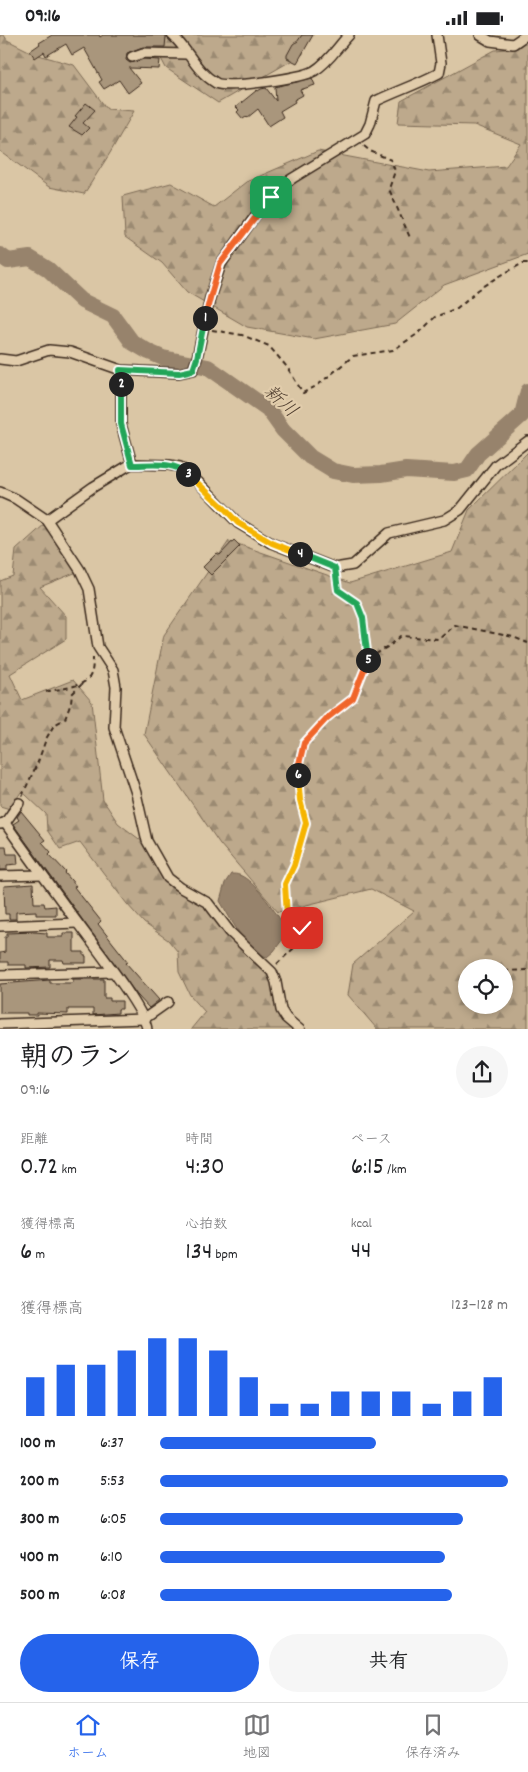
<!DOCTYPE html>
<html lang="ja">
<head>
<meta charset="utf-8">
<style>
  body { margin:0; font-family:Dekko,"Klee One",sans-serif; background:#f6f6f6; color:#202124; height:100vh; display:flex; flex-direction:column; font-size:19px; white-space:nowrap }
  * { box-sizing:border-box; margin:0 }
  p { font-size:16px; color:#757577 }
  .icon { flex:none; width:28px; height:28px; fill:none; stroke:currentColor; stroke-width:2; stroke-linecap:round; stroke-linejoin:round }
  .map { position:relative; height:994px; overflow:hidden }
  .details { display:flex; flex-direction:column; background:#fff; flex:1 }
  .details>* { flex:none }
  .controls { position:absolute; left:458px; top:924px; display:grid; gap:10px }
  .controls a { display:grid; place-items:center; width:55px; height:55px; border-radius:50%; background:#fff; box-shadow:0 2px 8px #0003; font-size:25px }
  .pin { position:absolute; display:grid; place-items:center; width:42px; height:42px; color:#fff; margin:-21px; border-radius:10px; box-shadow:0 2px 8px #0006 }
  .km { position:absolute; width:25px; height:25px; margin:-12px; border-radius:50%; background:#222; color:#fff; font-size:14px; line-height:25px; text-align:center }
  .round { display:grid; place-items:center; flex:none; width:52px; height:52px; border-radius:26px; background:#f6f6f6 }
  .overview { display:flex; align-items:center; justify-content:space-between; height:85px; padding:0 20px }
  h1 { font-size:28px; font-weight:600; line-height:38px }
  .stats { display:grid; grid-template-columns:repeat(3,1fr); gap:8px; height:85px; padding:5px 20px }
  .stats div { display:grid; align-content:center }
  .stats b { font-size:25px; font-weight:600 }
  .stats small { font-size:14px; font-weight:400 }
  .stats p { font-size:14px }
  .chart { height:140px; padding:10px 20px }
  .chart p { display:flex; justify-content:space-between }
  .chart svg { width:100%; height:90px; margin-top:5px; stroke:#2563eb; stroke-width:6 }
  .action { display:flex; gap:10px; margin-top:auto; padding:10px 20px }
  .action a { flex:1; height:58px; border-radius:30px; background:#2563eb; color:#fff; font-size:20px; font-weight:600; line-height:58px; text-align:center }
  .action a+a { background:#f6f6f6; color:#202124 }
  ul { padding:0 20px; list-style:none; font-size:16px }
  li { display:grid; grid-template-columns:80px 60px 1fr; align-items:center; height:38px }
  li i { height:12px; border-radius:6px; background:#2563eb }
  .status { display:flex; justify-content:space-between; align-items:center; height:35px; padding:0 25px; background:#fff; direction:ltr }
  .status svg { height:14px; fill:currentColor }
  .dock { display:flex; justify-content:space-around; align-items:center; height:70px; border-top:1px solid #e0e0e0; background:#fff; font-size:14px; color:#757577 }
  .dock a { display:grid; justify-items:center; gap:2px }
  .dock .active { color:#2563eb }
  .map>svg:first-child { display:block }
  .forest { fill:url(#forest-firs); stroke:#7c6a55; fill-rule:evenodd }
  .water { fill:#97836c; stroke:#725f4d }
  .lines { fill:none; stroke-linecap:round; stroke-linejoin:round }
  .river { stroke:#97836c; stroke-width:16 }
  .building { fill:#a9967c; stroke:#3b2a1e }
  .street-casing { stroke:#3b2a1e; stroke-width:12 }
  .path { stroke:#3b2a1e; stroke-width:2; stroke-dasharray:5 4; stroke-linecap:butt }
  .street { stroke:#e1ccab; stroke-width:9 }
  .split-1-casing { stroke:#fff; stroke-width:10 }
  .split-2-casing { stroke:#fff; stroke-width:10 }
  .split-3-casing { stroke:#fff; stroke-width:10 }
  .split-4-casing { stroke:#fff; stroke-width:10 }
  .split-5-casing { stroke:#fff; stroke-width:10 }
  .split-6-casing { stroke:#fff; stroke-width:10 }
  .split-7-casing { stroke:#fff; stroke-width:10 }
  .split-1 { stroke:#f0652b; stroke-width:6 }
  .split-2 { stroke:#22a559; stroke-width:6 }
  .split-3 { stroke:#22a559; stroke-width:6 }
  .split-4 { stroke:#f5b400; stroke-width:6 }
  .split-5 { stroke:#22a559; stroke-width:6 }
  .split-6 { stroke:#f0652b; stroke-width:6 }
  .split-7 { stroke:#f5b400; stroke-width:6 }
  .labels { text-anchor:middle; stroke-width:4.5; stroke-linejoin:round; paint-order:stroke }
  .water-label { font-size:19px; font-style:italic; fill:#4d3c2e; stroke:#e1ccab }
</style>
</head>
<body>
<div class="status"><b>09:16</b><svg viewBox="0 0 49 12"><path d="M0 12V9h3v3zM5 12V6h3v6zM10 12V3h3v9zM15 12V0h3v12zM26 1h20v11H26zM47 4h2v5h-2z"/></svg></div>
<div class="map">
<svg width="528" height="995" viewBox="0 0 528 995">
  <defs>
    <pattern id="forest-firs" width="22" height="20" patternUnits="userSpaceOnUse" patternTransform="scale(1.25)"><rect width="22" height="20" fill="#bda98c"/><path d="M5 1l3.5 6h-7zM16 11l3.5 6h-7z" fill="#9b8a72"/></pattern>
  </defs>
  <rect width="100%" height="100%" fill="#dac6a5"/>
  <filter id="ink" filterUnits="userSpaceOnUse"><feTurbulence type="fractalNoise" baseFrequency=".02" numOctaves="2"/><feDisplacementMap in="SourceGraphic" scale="10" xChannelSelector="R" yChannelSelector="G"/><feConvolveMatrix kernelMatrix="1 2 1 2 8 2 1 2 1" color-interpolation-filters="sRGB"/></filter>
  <g filter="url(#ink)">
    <!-- forest -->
    <g class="forest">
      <path d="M0,0H4L7,5L35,19L74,30L107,74L134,76L110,118L84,159L49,152L0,116Z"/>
      <path d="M137,0H305L303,19L218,68L166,33L154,10Z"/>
      <path d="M528,4V219L444,250L395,289L314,304L247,292L187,257L162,228L125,202L123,161L171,148L214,172L246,147L318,116L429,137L506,131L521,109L474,90L398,88L401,66L495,15L518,13Z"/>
      <path d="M528,417V994H377L348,960L353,929L414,876L371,854L278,877L220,809L144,699L164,600L229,506L350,548L452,517L469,475ZM466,932H504V970H466Z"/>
      <path d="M46,488L77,537L40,552L66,581V604L10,639L22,665L73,645L92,667L103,765L118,788L147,810L159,831L205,868L271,939L280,976L299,994H191L205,977L190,960L179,937L178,917L168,905L144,888L127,869L80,807L60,814L47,795L46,779L26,760L21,757L10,774L0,771V546L13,541L16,515Z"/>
    </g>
    <!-- water -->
    <path class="water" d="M231,839C234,839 237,839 239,840C254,844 280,883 288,897L274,916L267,922C246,916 231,884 220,866L225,848Z"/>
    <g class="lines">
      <!-- river -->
      <path class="river" d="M0,220L8,226L30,223L48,234L82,266L113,281L132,307L149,317L163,323L208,332L268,374L283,395L310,422L333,436L353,440L381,439L406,435L454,438L467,435L478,419L522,380L528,356"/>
    </g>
    <!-- building -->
    <g class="building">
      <path d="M52,0H99L100,2L103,0H166V2L165,12H143L127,18L126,25L130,28L144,24L160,25L159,34L129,33L141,48L128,58L119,45L104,54L99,47L102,45L84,13L72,20L66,9L46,21L44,17L35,23L30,16L40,9L39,8Z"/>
      <path d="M302,0H313L297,28L287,23V20L293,9L296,7H297Z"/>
      <path d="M312,43L315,50L300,55L303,60L294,65L295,67L280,76L283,82L269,91L258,74L247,83L246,82L243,84L237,77L239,75L236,72L257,55L258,56L261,54L266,53L276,66L275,52Z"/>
      <path d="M86,68L95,75L83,88L89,93L82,100L69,92L77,82L75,81Z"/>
      <path d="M234,505L240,511L211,540L203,532L217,518L220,520Z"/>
      <path d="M21,776L45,805L42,807L51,817L49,819L66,837L65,838L76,851L74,852L101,886L98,889L128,927L126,928L159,965L149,973L137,960L13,789L19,785L17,782Z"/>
      <path d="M0,811H6L7,819H17L18,829L7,830V835H0Z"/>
      <path d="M33,849L34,868H44L45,872L56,871V880H36V876L16,877V884H9V879H5L4,851Z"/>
      <path d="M34,897L47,898V902H63V898H74V917H84V921H86V928H64L63,925H50V932L26,933V930H8V927H0V918L5,917V902H7V898Z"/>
      <path d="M73,944H104V963H110V966H122V974H118V978L93,980V974H68V979L37,978V980H27V978H0V949L50,945V948H73Z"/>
    </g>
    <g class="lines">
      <defs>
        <g id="street">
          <path d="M172,0C189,15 195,36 216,48C226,54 303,43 314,36C329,27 338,11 349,0"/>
          <path d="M480,0L490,6L513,9L526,0"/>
          <path d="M132,22L143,18L187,19"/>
          <path d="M0,324L16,326L49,315L70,317L121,335L179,338L193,335L197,323L210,263L221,229L261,173L278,153L293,143L365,99L370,89L376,66C397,56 418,49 439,38L441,28L437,0"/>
          <path d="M121,335V389L132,429"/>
          <path d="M0,457L16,464L47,485L80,535L89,554L98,612L113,635L116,652L114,692L136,758L147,806L168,843L181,853L208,868L230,897L272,937L276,947L281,975L286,983L300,995"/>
          <path d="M47,485L93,452L126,432L132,429L169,430L180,432L196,445L238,488L271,508L335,533L353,530L389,498L444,485L460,475L496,430L528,406"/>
          <path d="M5,788L19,768"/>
          <path d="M0,789L5,788C29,822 54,856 79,890C92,908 147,977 147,995"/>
          <path d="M0,841L42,840"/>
          <path d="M0,891L77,888"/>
          <path d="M0,940L113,937"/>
          <path d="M0,989L144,984L168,967"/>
        </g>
      </defs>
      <!-- street casing -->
      <use href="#street" class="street-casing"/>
      <!-- path -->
      <g class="path">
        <path d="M364,111L370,116L391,125L395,136L389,154L411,205"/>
        <path d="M212,295L242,300L269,311L287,332L303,358L318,350L353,321L393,315L419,298L435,282L457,273L478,255L500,241L523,228H528"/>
        <path d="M368,624L392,609L401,601L439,604L455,590L513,602L528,608"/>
        <path d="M46,657C59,653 86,653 91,639C93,634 93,627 93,622"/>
        <path d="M22,761L38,727L46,704L54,690L65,684L71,668L72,659L83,648"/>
        <path d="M277,929L295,912L303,901L302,893L287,881L285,849L294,829L306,788L300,765L298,733L304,708L327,683L353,663L368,625L363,583L357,568L338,555L336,542"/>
        <path d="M504,936L528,935"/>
      </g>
      <!-- street -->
      <use href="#street" class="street"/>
    </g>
  </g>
  <g class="lines" filter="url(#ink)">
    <defs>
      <path id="split-1" d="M205,283L210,263L220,229L271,162"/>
      <path id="split-2" d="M121,349L120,335L179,338L193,335L197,323L205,283"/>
      <path id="split-3" d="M121,349V389L132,430C151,430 173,426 188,439"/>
      <path id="split-4" d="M188,439L225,474L238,488L272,508L300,519"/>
      <path id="split-5" d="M300,519L335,533L338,555L357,568L363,583L368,625"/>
      <path id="split-6" d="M298,740V733L304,708L327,683L353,663L368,625"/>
      <path id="split-7" d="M298,740L300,765L306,788L294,830L285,849L287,881L302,893"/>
    </defs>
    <!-- split-1 casing -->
    <use href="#split-1" class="split-1-casing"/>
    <!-- split-2 casing -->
    <use href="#split-2" class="split-2-casing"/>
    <!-- split-3 casing -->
    <use href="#split-3" class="split-3-casing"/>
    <!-- split-4 casing -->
    <use href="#split-4" class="split-4-casing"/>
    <!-- split-5 casing -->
    <use href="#split-5" class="split-5-casing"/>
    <!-- split-6 casing -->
    <use href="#split-6" class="split-6-casing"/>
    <!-- split-7 casing -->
    <use href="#split-7" class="split-7-casing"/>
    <!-- split-1 -->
    <use href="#split-1" class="split-1"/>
    <!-- split-2 -->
    <use href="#split-2" class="split-2"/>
    <!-- split-3 -->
    <use href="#split-3" class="split-3"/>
    <!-- split-4 -->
    <use href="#split-4" class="split-4"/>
    <!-- split-5 -->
    <use href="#split-5" class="split-5"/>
    <!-- split-6 -->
    <use href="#split-6" class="split-6"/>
    <!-- split-7 -->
    <use href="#split-7" class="split-7"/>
  </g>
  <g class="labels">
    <!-- water labels -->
    <g class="water-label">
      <text transform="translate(282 365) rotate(43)" y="7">新川</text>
    </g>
  </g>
</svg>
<div class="controls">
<a><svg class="icon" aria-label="locate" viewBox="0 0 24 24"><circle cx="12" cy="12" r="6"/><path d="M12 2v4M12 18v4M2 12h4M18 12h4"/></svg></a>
</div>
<div class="pin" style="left:271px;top:162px;background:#1e9e55"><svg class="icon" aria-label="arrive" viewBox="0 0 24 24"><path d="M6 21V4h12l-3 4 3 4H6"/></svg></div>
<div class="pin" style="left:302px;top:893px;background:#d93025"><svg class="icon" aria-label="check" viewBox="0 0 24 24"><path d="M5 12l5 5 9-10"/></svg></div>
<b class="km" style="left:205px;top:283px">1</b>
<b class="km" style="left:121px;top:349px">2</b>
<b class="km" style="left:188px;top:439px">3</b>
<b class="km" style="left:300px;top:519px">4</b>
<b class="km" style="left:368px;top:625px">5</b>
<b class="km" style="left:298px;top:740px">6</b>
</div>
<section class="details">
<div class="overview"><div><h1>朝のラン</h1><p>09:16</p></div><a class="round"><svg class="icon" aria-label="share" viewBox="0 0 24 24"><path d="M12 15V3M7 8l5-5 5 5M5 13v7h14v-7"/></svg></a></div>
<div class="stats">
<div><p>距離</p><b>0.72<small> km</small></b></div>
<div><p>時間</p><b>4:30</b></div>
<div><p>ペース</p><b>6:15<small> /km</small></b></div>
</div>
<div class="stats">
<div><p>獲得標高</p><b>6<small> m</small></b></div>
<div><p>心拍数</p><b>134<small> bpm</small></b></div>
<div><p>kcal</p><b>44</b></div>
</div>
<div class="chart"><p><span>獲得標高</span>123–128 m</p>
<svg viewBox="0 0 160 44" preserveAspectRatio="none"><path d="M5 44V25M15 44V19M25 44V19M35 44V12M45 44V6M55 44V6M65 44V12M75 44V25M85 44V38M95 44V38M105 44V32M115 44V32M125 44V32M135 44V38M145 44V32M155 44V25"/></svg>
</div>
<ul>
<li><b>100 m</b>6:37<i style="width:62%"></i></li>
<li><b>200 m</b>5:53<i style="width:100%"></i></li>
<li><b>300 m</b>6:05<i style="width:87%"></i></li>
<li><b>400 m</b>6:10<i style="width:82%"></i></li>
<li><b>500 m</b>6:08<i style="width:84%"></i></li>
</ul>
<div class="action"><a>保存</a><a>共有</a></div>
</section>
<nav class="dock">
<a class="active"><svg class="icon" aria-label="home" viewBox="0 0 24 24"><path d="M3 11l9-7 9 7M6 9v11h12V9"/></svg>ホーム</a>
<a><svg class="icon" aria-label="map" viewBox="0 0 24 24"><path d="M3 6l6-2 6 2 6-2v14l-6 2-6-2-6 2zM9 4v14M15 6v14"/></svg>地図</a>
<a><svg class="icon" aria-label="saved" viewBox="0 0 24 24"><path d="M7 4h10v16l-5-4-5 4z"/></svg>保存済み</a>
</nav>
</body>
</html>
